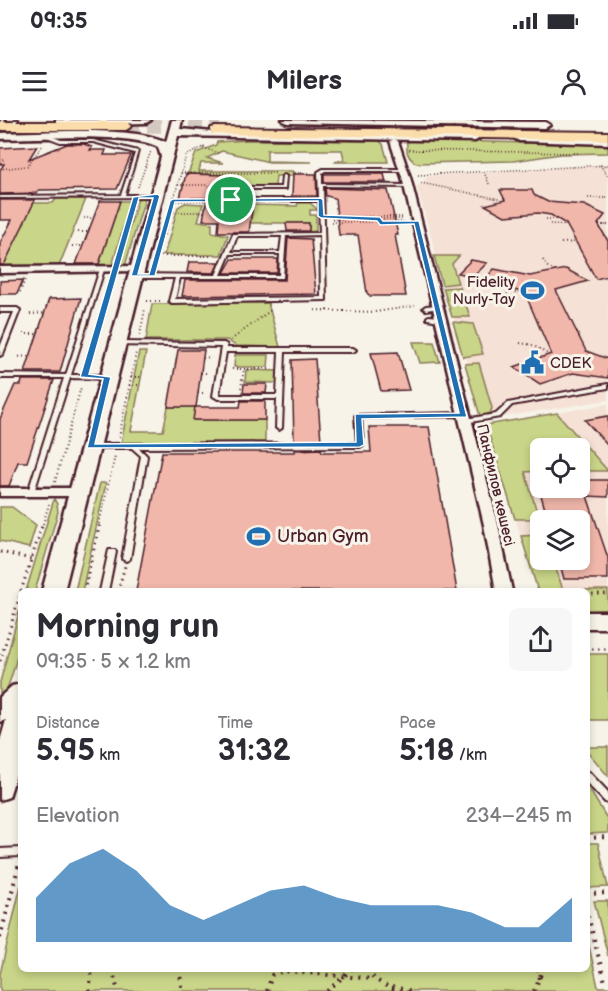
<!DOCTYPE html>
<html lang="en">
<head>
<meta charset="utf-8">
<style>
  body { margin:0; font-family:"Balsamiq Sans",sans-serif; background:#f7f7f7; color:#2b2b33; height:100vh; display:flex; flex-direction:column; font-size:22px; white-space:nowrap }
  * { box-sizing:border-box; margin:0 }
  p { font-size:20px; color:#7c7c81 }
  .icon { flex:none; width:33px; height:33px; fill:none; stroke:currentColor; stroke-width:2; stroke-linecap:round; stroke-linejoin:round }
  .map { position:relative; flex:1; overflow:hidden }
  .panel { position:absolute; left:18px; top:468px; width:572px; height:384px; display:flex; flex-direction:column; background:#fff; border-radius:9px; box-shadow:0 3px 9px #0003 }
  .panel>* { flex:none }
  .fabs { position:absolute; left:530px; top:318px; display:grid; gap:12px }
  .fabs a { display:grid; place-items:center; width:60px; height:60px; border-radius:9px; background:#fff; box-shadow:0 3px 9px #0003; font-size:30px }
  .pin { position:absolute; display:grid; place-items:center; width:51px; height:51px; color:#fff; margin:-26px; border:3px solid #fff; border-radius:50%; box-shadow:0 2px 6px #0007 }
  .round { display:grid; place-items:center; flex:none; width:63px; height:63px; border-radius:9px; background:#f7f7f7 }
  .overview { display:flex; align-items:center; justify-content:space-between; height:102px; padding:0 18px }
  h1 { font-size:33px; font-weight:600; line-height:45px }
  .stats { display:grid; grid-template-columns:repeat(3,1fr); gap:9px; height:102px; padding:6px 18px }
  .stats div { display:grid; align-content:center }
  .stats b { font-size:30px; font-weight:600 }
  .stats small { font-size:16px; font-weight:400 }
  .stats p { font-size:16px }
  .chart { height:168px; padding:12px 18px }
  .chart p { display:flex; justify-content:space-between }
  .chart svg { width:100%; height:108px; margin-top:6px; fill:#1f6fb2; opacity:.7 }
  .status { display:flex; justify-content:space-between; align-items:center; height:42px; padding:0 30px; background:#fff; direction:ltr }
  .status svg { height:16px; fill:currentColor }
  header { display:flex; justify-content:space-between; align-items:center; height:78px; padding:0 18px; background:#fff; font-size:27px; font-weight:600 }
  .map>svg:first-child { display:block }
  .built { fill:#f5e1d5; fill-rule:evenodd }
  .green { fill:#c9d588; stroke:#8a7a5a; stroke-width:1.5 }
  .building { fill:#f1b7aa; stroke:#4a1f2b; stroke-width:1.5 }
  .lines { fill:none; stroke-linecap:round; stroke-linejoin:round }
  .primary-tunnel { stroke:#d4c9c2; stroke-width:14; stroke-dasharray:14 7; stroke-linecap:butt }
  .lane-casing { stroke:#4a1f2b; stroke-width:4 }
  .street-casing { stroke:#4a1f2b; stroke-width:5 }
  .secondary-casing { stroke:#4a1f2b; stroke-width:5 }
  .primary-casing { stroke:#4a1f2b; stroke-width:4 }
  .path-far3 { stroke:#4a1f2b; stroke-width:1.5; stroke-dasharray:1 2; stroke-linecap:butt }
  .path-far2 { stroke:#4a1f2b; stroke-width:2; stroke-dasharray:1 3; stroke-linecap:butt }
  .path-far1 { stroke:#4a1f2b; stroke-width:3; stroke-dasharray:1.5 4.5; stroke-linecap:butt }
  .path { stroke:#4a1f2b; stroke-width:4; stroke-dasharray:2 6; stroke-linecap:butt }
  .lane { fill:#f7f3e8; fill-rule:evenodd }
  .street { fill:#f7f3e8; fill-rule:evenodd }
  .secondary { fill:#f7f3e8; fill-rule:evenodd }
  .primary { fill:#fbddab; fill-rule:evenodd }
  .route { fill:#1f6fb2; stroke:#fff; stroke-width:1.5; fill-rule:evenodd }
  .labels { text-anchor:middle; stroke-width:6; stroke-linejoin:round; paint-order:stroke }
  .far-poi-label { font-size:15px; fill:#4a1f2b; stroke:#f7f3e8; text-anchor:end }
  .far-street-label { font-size:15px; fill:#4a1f2b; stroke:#f7f3e8 }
  .poi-label { font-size:18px; fill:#4a1f2b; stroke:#f7f3e8; text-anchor:start }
</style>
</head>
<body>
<div class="status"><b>09:35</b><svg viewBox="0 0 49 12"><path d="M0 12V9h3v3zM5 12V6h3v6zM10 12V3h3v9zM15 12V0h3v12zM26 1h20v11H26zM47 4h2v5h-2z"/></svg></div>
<header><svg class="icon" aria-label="menu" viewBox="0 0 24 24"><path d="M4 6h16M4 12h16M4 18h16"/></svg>Milers<svg class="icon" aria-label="person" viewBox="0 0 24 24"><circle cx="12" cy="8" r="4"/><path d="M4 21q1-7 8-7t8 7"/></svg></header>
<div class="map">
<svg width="608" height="871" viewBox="0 0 608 871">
  <rect width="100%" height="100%" fill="#f7f3e8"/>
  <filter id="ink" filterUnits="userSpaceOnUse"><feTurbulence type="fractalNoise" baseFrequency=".0167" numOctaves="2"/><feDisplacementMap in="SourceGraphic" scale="12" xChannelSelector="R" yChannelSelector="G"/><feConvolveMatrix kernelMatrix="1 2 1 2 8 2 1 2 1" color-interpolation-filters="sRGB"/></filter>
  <g filter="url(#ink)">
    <!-- built -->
    <g class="built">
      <path d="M608,45V280L483,300L417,67L429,56Z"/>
      <path d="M608,284V470H538L486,305ZM540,328H579V368H540ZM540,400H579V440H540Z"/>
    </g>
    <!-- green -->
    <g class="green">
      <path d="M247,20L379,21L383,24L388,42H334L344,39L342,30H267V41L312,42H269L222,31L207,38L223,43H201L199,51H293V56H276L275,66H244L245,61H224L222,71H182L184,61H224L225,55L188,54L196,33L216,25L217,22Z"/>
      <path d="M414,20L608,25V33L561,34L513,41L416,43C407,37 406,31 407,22Z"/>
      <path d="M138,78H145L125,146L118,147Z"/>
      <path d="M56,79H86L59,146H0V136L8,135L33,83H53Z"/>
      <path d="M120,81H131L112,146H98Z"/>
      <path d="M185,83L203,84L198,101L212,103V112L228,115L221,135H164L178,87Z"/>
      <path d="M298,83H310L318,90H310V95H316V111L309,112V103H219L251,98L252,91L241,90L243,85L297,86Z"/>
      <path d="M434,136H459L452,144L458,163L442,165Z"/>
      <path d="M460,167L470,197H452L443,168Z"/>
      <path d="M268,183L280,227L236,226L227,220H146L152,184Z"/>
      <path d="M453,202L473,204L483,234L463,237Z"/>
      <path d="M413,222H434L440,242L420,243Z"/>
      <path d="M139,232H146L131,311H163L168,287H195L194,300H265V322L121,323Z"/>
      <path d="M235,235H269L268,247H234Z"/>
      <path d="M479,243L492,288L490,294L480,296L465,244Z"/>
      <path d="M246,250L278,251L277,263L245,262Z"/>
      <path d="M557,293L608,351H579V328H540V351L525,352L539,399H515L486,305Z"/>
      <path d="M100,363H106L82,471H75Z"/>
      <path d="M54,379L57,384L58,392L35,471H26Z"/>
      <path d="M0,387H12L36,405L29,428L0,421Z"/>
      <path d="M540,415V440H553L563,470H608V490L587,491L586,471H538L521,416Z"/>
      <path d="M19,492C28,508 11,565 0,582V562Z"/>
      <path d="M586,534H608V600H587Z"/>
      <path d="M586,627H608V656L587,631Z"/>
      <path d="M586,664L608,700V713L587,714Z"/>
      <path d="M587,723H598L608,767L587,768Z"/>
      <path d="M21,765V849H586L587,817L598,867H608V871H0V854Z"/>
      <path d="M594,781H608V836Z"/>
    </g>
    <!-- building -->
    <g class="building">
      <path d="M67,24H84L92,27L90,30H106L104,35H131L117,69L39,70L37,73L0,74V50L4,44H0V28L37,26L29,39Z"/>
      <path d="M186,54L225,55L222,70H229L227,81L234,83L232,98L237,100L240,97L243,83H253L249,112H218L219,100H203L207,78H180Z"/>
      <path d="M293,54H316L317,76H292Z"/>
      <path d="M324,54H384L386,62H324Z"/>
      <path d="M325,68L388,70L398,115H395L406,176H370L367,173L358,115H339L335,78L326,76Z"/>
      <path d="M500,70H532L534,75L548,82L584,85L605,95L598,104L608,121V156L596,159L566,104L551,95L538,93L505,96L485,85L505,80Z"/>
      <path d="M0,80H35L4,145H0V123L12,100H0Z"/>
      <path d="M100,81H120L99,144H76Z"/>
      <path d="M286,103H309V111H287Z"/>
      <path d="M288,118L311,119L316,174L182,176L185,160H285Z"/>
      <path d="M232,139H278L277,153H224Z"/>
      <path d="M471,140L487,143L474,156L458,153Z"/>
      <path d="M189,142H219L214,153L187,152Z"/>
      <path d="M494,149L530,156L566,149L588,161L556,170L586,231L608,239V258L573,253L540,264L514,247L551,234L525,173L483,161Z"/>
      <path d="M23,160L17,174H0V161Z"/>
      <path d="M81,178L60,252H25L49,179Z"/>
      <path d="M178,230H204L196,287H168Z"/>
      <path d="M398,232L409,270L381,271L371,233Z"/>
      <path d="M315,239L321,321H294L292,240Z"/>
      <path d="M22,260H54L27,342H18L9,366H0V299L15,265H21Z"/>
      <path d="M244,264H267L266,273H243Z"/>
      <path d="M241,281H265V300H193L195,287H240Z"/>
      <path d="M608,296V326L585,300Z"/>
      <path d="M369,307H429L457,471H136L162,332H295V330L321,329L322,332H371Z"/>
      <path d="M579,360H608V377L587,376L608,438V459H564L559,440H579V400H548L539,368H579Z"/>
    </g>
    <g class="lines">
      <!-- primary-tunnel -->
      <path class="primary-tunnel" d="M126,6L220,5"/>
      <defs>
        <g id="lane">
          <path d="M1,0H5L1,3H0Z"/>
          <path d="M14,0H18L15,3L13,2Z"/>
          <path d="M48,15L61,20H93L138,31L125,75H157L159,76L157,77L0,78V76L121,75L135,33L93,22H60L47,17Z"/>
          <path d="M323,49H404L406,50L405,51H325L322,53V64L408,65L410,66L408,67L323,66L326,180L172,183L169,181L175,158H134L131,156L134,154L216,155L233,114L320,113L319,81H241L238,97L236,98L234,97L237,81L229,80L233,64H235L236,67H281L282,56L284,55L286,56L285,69H235L233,79H319L318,52ZM320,115L321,177L175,179L180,158H283L286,116ZM237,116H282L280,132H231ZM230,134H280L279,155H221Z"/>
          <path d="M100,149L104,150L71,255H107L110,257L107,259L70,258L34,372L31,374L29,373L28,372L64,258H0V254L66,255Z"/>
          <path d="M437,185L439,186V188L426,190L423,188L426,186Z"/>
          <path d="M0,188H17L20,190L3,234L0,236V227L14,192H0Z"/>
          <path d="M429,196L440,197L443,199L440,201L427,199V197Z"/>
          <path d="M117,222L224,223L227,225L226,228H353L356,230L353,232H285L282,308L279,310L276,308L277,279H218L213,276L221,227L115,225V223ZM226,232H279L277,275H219Z"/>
          <path d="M608,264V268L512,285L500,297L465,303L462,301L465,299L496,294L508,283Z"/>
          <path d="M464,293L467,295L466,296L361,298L363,325L360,327L139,328L147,336L130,439L126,441L122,439L141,336L132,328H91L88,326L91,324L357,323L355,296L356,295Z"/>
          <path d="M109,430H115L116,432L108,471H100Z"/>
          <path d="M586,651L589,652L608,672V683L605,682L586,662Z"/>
          <path d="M21,728V736L0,737V729Z"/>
        </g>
        <g id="street">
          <path d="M394,19L398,21L410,57L498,405L512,471H496L484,405L402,57L390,21Z"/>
          <path d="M141,146V150L137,151L0,153V147Z"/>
          <path d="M0,368H78L85,372L78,376H0Z"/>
        </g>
        <g id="secondary">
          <path d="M56,0H151L146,3L60,5L56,4Z"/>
          <path d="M172,0H182L180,9L213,12L475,15L480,18L475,21L178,16L64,471H42L161,37L158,27C129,12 37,19 0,19V13C41,13 131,5 166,22Z"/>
          <path d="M282,0L545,2L550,5L545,8L287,3Z"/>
          <path d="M515,16L608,18V24L519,21L514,18Z"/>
          <rect x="586" y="492" width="22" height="16"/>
          <path d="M21,564V639L9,677L0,680V621L6,600L0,602V577L12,566Z"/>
        </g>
        <g id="primary">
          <path d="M0,2H126L132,6L126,10H0Z"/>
          <path d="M215,7L608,12V20L211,14V8Z"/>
        </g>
      </defs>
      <!-- lane casing -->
      <use href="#lane" class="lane-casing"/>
      <!-- street casing -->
      <use href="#street" class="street-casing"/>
      <!-- secondary casing -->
      <use href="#secondary" class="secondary-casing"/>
      <!-- primary casing -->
      <use href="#primary" class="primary-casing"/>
      <!-- path-far3 -->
      <g class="path-far3">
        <path d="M203,28L218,33"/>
        <path d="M409,30L579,33"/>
        <path d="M0,40H5"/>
        <path d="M600,45L608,56"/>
        <path d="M0,49L27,46L43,25"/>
        <path d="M484,52L489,64"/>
        <path d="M181,53H277"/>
        <path d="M292,53H310"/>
        <path d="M418,55L608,45"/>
        <path d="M421,63L499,79"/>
        <path d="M178,65H224"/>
        <path d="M138,67L151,31"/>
        <path d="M588,78H608"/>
        <path d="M173,81L224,80"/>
        <path d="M170,92H204"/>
        <path d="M332,96L403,97"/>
        <path d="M84,98H93"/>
        <path d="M332,99H403"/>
        <path d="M546,99H558"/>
        <path d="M331,102H406"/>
        <path d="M550,104L567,105"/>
        <path d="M599,105H608"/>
        <path d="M128,106L134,85"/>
        <path d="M166,106L186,36L205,26"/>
      </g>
      <!-- path-far2 -->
      <g class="path-far2">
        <path d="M563,105H567"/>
        <path d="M599,105H608"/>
        <path d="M78,112H88"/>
        <path d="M164,115L167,105"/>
        <path d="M561,123L576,122"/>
        <path d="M72,126H83"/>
        <path d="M157,136H216"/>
        <path d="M118,140L128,105"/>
        <path d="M543,140L546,146L556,152"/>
        <path d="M20,172L25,160"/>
        <path d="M503,175L521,171"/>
        <path d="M147,181H161"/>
        <path d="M311,190L375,192L415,186"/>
        <path d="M30,194L45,193"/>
        <path d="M23,214H38"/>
        <path d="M140,215L145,189"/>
        <path d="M231,220L271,190"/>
        <path d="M520,223L532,225L548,234"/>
        <path d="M15,237L30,236"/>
        <path d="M203,238L211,237"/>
        <path d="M87,246L112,160"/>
        <path d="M232,249H270"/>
        <path d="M201,253H209"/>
        <path d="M131,257H141"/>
        <path d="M129,265H140"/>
        <path d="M241,268L244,249"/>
        <path d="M198,273H205"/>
        <path d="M119,317L136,233"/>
        <path d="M55,362L81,267"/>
        <path d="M43,404L49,384"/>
        <path d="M99,404L115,336"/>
      </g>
      <!-- path-far1 -->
      <g class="path-far1">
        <path d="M0,432L31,439"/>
        <path d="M21,471L43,403"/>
        <path d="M84,471L100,403"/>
        <path d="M118,471L125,446"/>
        <path d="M586,474H608"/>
        <path d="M586,529H608"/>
        <path d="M0,541L21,472"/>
      </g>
      <!-- path -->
      <g class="path">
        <path d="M586,718L608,717"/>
        <path d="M586,774L608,773"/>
        <path d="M586,788L605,862H608"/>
        <path d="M0,818L19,744"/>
        <path d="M112,849L118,871"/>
        <path d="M179,849L183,871"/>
        <path d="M369,849L374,859L396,871"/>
        <path d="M537,849L540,859"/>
        <path d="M392,867L413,871"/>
        <path d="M89,871L92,849"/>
        <path d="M267,871L272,855L284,851L374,859"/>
        <path d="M327,871L352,849"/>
        <path d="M534,871L543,849"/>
      </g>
      <!-- lane -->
      <use href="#lane" class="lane"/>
      <!-- street -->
      <use href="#street" class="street"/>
      <!-- secondary -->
      <use href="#secondary" class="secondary"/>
      <!-- primary -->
      <use href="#primary" class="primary"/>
    </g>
  </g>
  <!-- route -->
  <path class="route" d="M157,74L160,76L138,154H149L170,81L173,79L321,78L323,80L324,95L380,97L383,101H419L467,297L362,299L364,325L360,327L87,328L103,259L80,257L133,77ZM139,78H153L131,156H155L175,82L318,81V96L321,98L377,101L380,105L414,104L459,293L355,294L356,322L95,324L111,257L89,254Z"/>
  <!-- icons -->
  <defs>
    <symbol id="stadium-bare" viewBox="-9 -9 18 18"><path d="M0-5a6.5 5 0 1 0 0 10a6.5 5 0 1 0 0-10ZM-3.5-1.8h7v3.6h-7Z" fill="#1f6fb2" stroke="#f7f3e8" stroke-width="2.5" paint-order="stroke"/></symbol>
    <symbol id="civic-bare" viewBox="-9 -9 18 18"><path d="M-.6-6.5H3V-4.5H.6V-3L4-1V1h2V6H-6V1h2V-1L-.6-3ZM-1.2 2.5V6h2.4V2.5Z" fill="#1f6fb2" stroke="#f7f3e8" stroke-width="2.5" paint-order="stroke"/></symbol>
  </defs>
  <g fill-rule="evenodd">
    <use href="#stadium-bare" x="516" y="154" width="33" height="33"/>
    <use href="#civic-bare" x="516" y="226" width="33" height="33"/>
    <use href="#stadium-bare" x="242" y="400" width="33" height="33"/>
  </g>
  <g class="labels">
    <!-- far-poi labels -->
    <g class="far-poi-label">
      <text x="515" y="167">Fidelity<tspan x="515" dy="17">Nurly-Tay</tspan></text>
      <text x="550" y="248" text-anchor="start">CDEK</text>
    </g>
    <!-- far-street labels -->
    <g class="far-street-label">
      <text transform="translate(496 365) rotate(77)" y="5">Панфилов көшесі</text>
    </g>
    <!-- poi labels -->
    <g class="poi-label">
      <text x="277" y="422">Urban Gym</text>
    </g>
  </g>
</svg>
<div class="fabs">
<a><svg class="icon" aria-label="locate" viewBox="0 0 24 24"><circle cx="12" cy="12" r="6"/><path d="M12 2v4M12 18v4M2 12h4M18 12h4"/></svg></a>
<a><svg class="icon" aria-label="layers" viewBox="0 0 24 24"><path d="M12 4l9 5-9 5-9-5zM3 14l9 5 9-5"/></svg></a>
</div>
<div class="pin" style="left:231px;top:80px;background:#1e9e55"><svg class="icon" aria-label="arrive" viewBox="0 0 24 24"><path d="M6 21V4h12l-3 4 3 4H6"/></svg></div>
<section class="panel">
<div class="overview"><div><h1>Morning run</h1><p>09:35 · 5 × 1.2 km</p></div><a class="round"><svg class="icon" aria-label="share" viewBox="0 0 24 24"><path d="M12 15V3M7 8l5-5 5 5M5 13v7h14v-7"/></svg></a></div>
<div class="stats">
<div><p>Distance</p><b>5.95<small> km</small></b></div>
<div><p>Time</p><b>31:32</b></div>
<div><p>Pace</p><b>5:18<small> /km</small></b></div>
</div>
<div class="chart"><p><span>Elevation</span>234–245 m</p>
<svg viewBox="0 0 160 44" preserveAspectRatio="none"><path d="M0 44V26L10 12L20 6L30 15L40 29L50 35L60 29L70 23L80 21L90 26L100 29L110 29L120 29L130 32L140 38L150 38L160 26V44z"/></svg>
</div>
</section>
</div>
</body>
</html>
